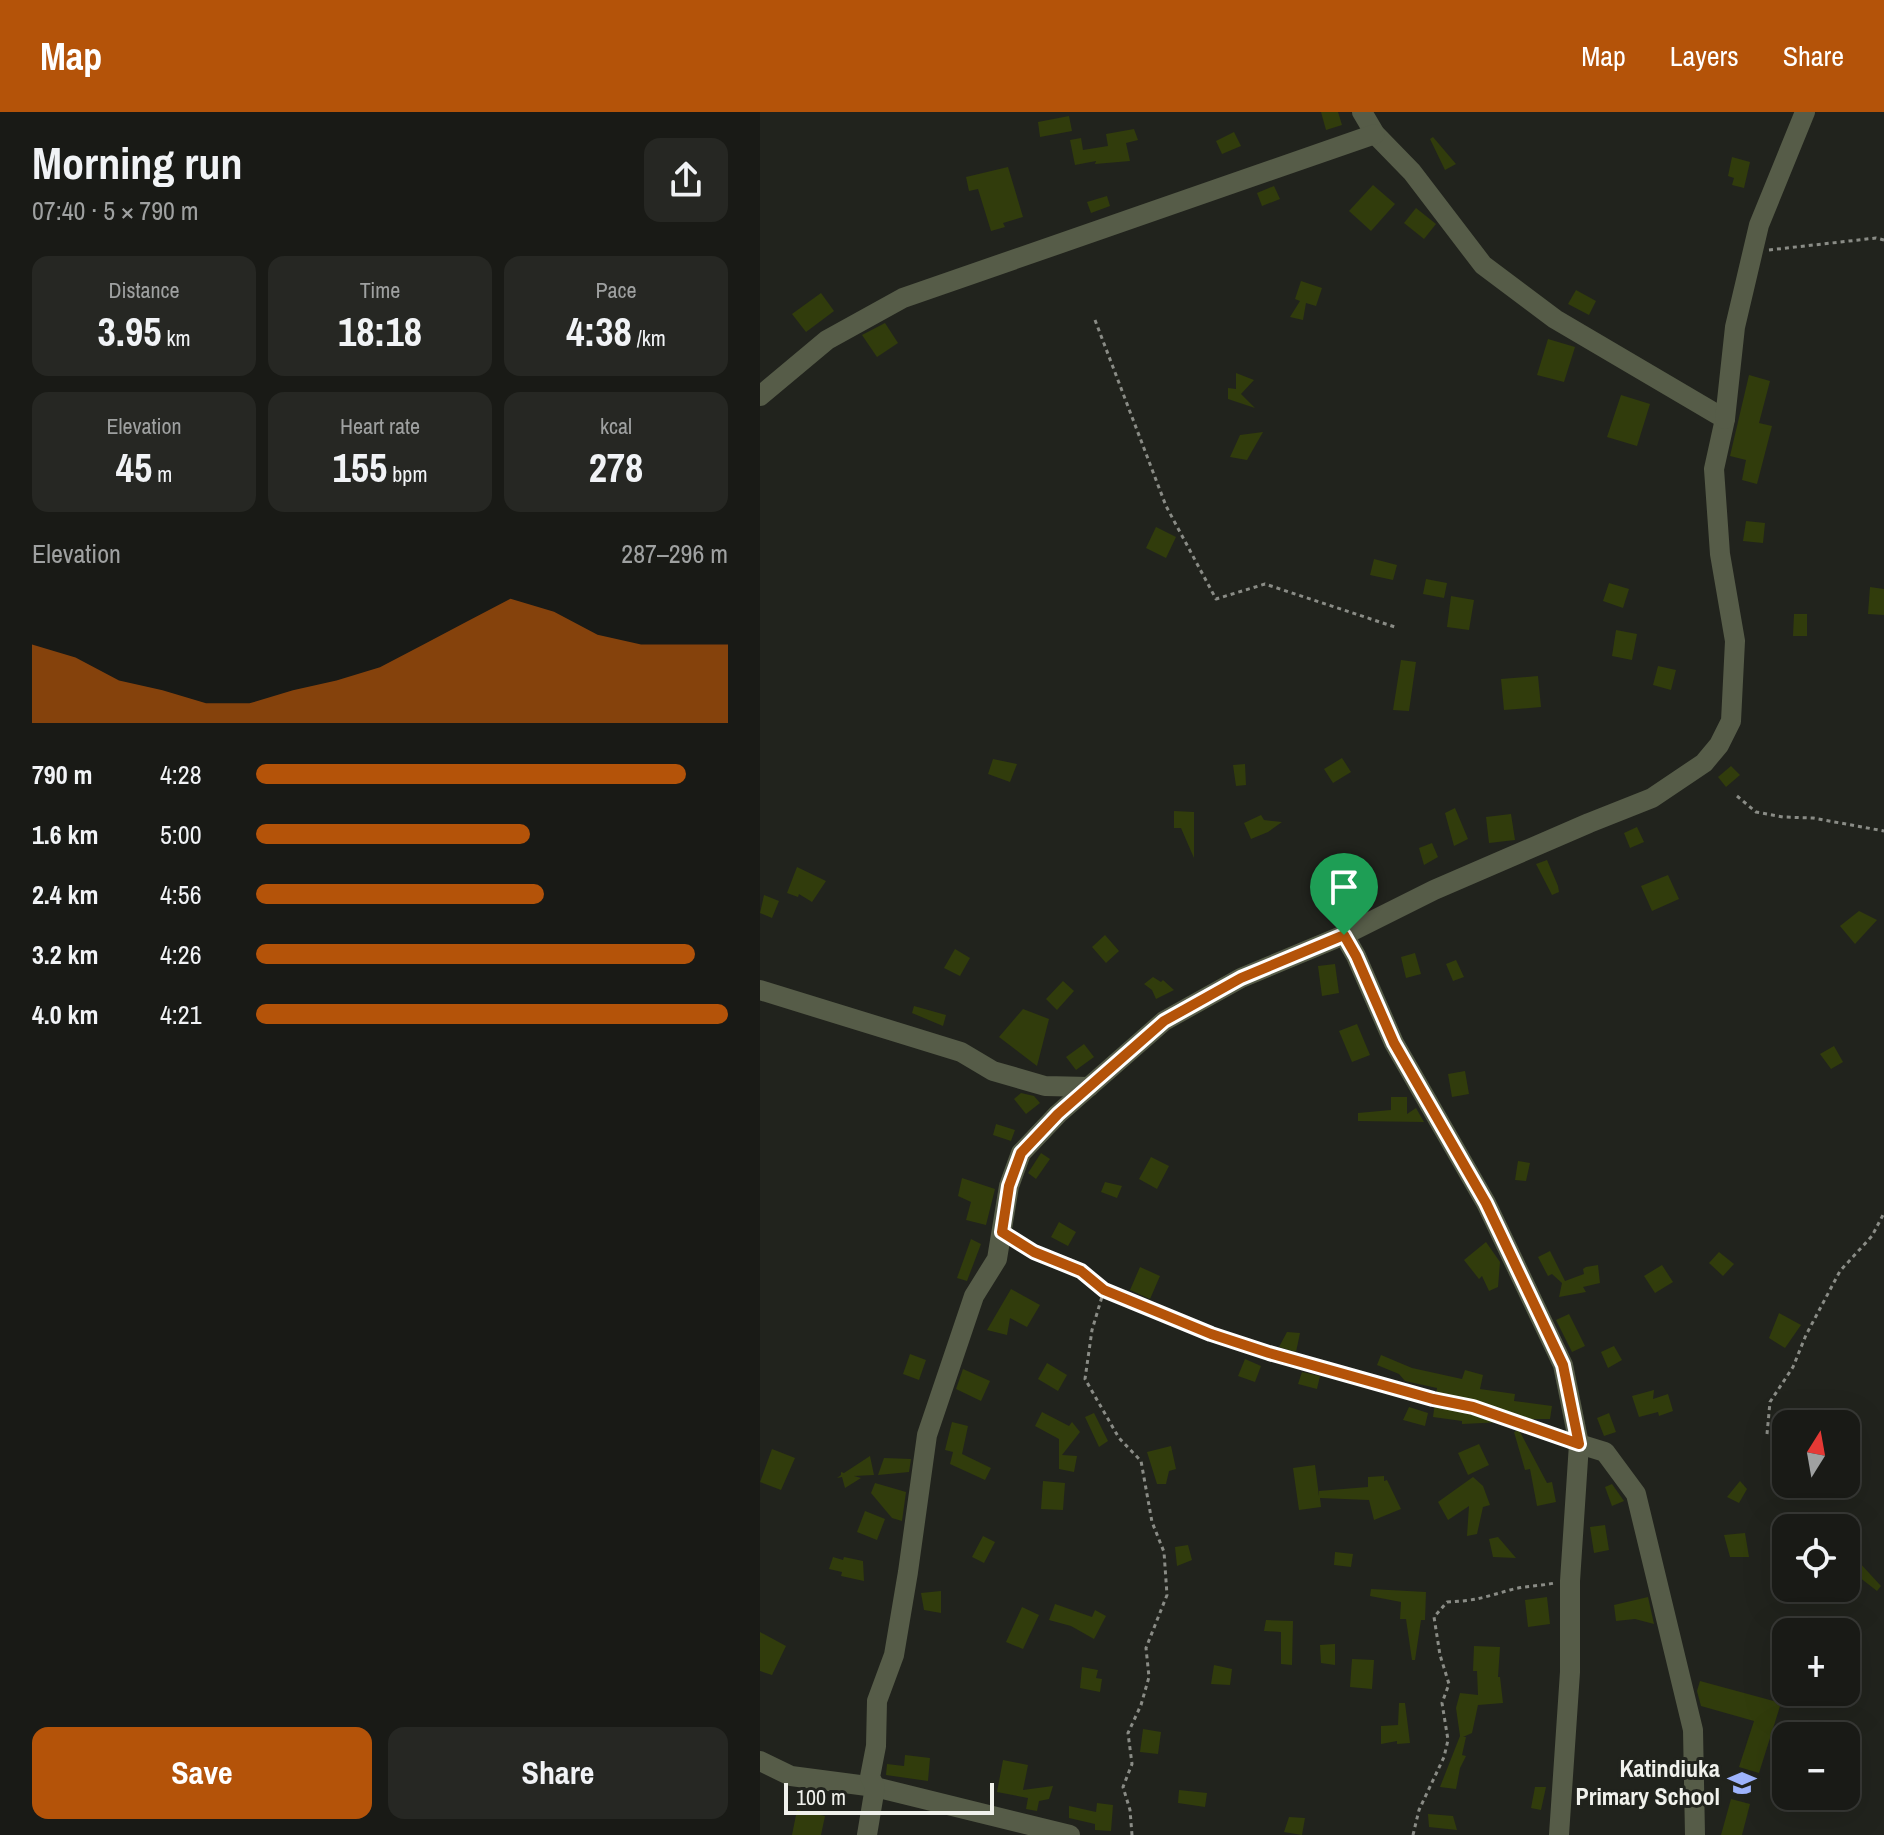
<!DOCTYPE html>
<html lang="en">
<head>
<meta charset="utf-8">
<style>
  body { margin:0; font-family:"Archivo Narrow",sans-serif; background:#262723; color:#f1f3f6; height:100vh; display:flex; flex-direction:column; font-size:30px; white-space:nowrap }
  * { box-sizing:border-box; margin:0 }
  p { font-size:26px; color:#9fa1a1 }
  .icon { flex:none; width:44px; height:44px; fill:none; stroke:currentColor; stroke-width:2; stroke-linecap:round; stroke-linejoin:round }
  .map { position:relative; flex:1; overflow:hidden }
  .drawer { display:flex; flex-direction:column; background:#191a16; width:760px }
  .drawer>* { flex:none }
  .needle { width:52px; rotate:11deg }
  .fabs { position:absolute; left:1012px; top:1298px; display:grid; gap:16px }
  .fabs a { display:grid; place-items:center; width:88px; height:88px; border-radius:16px; background:#191a16; box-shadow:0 8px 32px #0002,0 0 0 2px #373835; font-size:40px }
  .scale { position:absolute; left:24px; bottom:20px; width:210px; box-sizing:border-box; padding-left:8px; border:4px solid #f0f1ec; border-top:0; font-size:22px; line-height:28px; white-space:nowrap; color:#f0f1ec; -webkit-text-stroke:6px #21231d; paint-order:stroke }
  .pin { position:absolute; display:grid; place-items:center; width:68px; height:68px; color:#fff; margin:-82px -34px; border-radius:50% 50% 50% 0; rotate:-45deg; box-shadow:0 0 8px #0007 }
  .pin .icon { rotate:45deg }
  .round { display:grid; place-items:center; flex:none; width:84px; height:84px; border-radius:16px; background:#262723 }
  .summary { display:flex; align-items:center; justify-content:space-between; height:136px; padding:0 32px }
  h1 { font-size:44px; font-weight:700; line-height:60px }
  .stats { display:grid; grid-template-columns:repeat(3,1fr); gap:12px; height:136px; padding:8px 32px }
  .stats div { display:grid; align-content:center; border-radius:16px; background:#262723; text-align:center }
  .stats b { font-size:40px; font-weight:700 }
  .stats small { font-size:22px; font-weight:400 }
  .stats p { font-size:22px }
  .chart { height:224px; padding:16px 32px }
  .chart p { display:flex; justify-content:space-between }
  .chart svg { width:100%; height:144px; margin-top:8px; fill:#b45309; opacity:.7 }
  .cta { display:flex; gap:16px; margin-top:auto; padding:16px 32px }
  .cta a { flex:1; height:92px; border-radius:16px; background:#b45309; color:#fff; font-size:32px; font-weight:700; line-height:92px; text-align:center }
  .cta a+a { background:#262723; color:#f1f3f6 }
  ul { padding:0 32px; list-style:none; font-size:26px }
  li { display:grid; grid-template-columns:128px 96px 1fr; align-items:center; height:60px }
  li i { height:20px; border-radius:10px; background:#b45309 }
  header { display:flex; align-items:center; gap:48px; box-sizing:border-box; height:112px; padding:0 40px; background:#b45309; color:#fff }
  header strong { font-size:38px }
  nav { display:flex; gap:44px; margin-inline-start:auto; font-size:28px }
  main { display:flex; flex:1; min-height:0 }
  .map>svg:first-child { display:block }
  .building { fill:#313c0c }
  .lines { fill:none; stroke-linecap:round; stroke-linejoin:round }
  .path { stroke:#8a8c86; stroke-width:3; stroke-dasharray:4 4; stroke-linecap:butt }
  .minor { stroke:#565c48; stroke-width:20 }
  .route-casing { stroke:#fff; stroke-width:16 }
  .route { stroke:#b45309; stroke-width:10 }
  .labels { text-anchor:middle; stroke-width:6; stroke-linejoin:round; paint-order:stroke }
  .poi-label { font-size:24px; font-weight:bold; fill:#f0f1ec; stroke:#21231d; text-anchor:end }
</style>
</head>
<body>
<header>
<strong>Map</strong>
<nav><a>Map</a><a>Layers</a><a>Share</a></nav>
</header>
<main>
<section class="drawer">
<div class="summary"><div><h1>Morning run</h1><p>07:40 · 5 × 790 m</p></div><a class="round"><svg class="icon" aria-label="share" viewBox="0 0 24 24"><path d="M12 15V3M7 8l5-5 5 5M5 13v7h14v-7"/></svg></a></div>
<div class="stats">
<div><p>Distance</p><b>3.95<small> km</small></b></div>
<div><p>Time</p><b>18:18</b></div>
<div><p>Pace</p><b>4:38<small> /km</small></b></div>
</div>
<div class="stats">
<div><p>Elevation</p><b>45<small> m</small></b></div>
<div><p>Heart rate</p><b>155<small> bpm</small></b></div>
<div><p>kcal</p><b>278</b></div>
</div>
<div class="chart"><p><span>Elevation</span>287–296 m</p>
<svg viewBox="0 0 160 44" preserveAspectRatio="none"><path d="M0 44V20L10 24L20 31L30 34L40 38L50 38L60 34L70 31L80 27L90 20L100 13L110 6L120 10L130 17L140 20L150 20L160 20V44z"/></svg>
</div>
<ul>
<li><b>790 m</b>4:28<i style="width:91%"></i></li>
<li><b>1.6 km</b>5:00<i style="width:58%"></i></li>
<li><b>2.4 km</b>4:56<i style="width:61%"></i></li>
<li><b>3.2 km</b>4:26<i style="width:93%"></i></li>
<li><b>4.0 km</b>4:21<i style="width:100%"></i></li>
</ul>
<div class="cta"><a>Save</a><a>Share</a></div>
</section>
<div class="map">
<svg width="1124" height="1723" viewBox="0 0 1124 1723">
  <rect width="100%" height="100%" fill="#21231d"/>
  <!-- building -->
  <g class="building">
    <path d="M561,0H578L582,13L566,18Z"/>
    <path d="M309,4L312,19L280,25L278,10Z"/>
    <path d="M374,17L378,28L366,31L370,49L335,52L336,49L315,53L310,28L321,26L323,38L348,34L346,22Z"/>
    <path d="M474,20L481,34L462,42L456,29Z"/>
    <path d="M673,25L696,52L685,58L670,27Z"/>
    <path d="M972,45L990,50L984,76L972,73L974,66L968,64Z"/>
    <path d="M248,55L263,105L243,111L245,115L231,119L218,77L209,79L206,65Z"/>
    <path d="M613,73L635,92L611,119L589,99Z"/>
    <path d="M514,74L520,87L502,94L497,81Z"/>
    <path d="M347,84L350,94L331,101L327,90Z"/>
    <path d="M656,96L676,112L664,127L644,111Z"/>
    <path d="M541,169L562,176L556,194L546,191L543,208L530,205L540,189L535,187Z"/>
    <path d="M816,178L836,189L829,203L808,192Z"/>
    <path d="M61,181L74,199L46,220L32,202Z"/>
    <path d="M125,211L138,231L117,245L102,223Z"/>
    <path d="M788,227L815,235L804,270L777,263Z"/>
    <path d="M476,261L494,268L481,282L495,296L468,287V276L476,277Z"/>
    <path d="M989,263L1010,269L999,311L1012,314L997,372L982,368L986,348L970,344Z"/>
    <path d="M861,283L890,292L877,334L847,325Z"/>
    <path d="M503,320L487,348L470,345L480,323Z"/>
    <path d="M986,409L1005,411L1003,431L983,429Z"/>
    <path d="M396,415L416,425L406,446L386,436Z"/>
    <path d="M614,447L637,453L633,468L610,463Z"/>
    <path d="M666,467L687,471L684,486L663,482Z"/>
    <path d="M849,471L869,477L863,496L843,489Z"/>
    <path d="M1110,475L1124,477V503L1108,502Z"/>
    <path d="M691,484L714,488L709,518L687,515Z"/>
    <path d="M1034,502H1047V524H1033Z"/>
    <path d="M856,518L877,522L872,548L852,544Z"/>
    <path d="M641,548L656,550L649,599L633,598Z"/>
    <path d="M898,554L916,558L911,578L893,573Z"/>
    <path d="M778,564L781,595L744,598L741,567Z"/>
    <path d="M582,646L591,660L573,671L564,657Z"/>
    <path d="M233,647L257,652L250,670L228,662Z"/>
    <path d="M485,652L486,673L476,674L473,653Z"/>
    <path d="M971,654L980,663L966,675L958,665Z"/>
    <path d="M695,696L708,727L694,734L685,701Z"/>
    <path d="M414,699L434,700V746L421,716H414Z"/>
    <path d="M751,702L755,728L729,731L726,705Z"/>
    <path d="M501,703L504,708L522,710L508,720L491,727L484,711Z"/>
    <path d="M877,715L884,730L870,736L864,721Z"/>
    <path d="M672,731L678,745L664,753L659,736Z"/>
    <path d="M787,748L798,774L799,780L792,783L776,752Z"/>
    <path d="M37,755L66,769L52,790L39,782L38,785L27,781Z"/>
    <path d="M908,763L919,787L892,799L881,774Z"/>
    <path d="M591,773L596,788L583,797L570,780Z"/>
    <path d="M4,783L19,789L12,806L0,801Z"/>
    <path d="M1099,799L1117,808L1095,832L1080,814Z"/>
    <path d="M345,823L359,839L346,851L332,835Z"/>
    <path d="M195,837L210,846L200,864L184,856Z"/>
    <path d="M655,841L661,862L646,866L641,845Z"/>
    <path d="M696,848L704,865L693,869L686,852Z"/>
    <path d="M575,852L579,881L562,884L558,854Z"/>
    <path d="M393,865L401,870L403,868L414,878L396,887L392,878L384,872Z"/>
    <path d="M303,869L314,879L297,898L286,887Z"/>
    <path d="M154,894L186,903L183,914L152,901Z"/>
    <path d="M263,897L289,907L277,954L239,925Z"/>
    <path d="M597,912L610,943L592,950L579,919Z"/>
    <path d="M324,932L334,945L316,958L306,945Z"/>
    <path d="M1074,934L1083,950L1071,957L1060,942Z"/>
    <path d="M705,959L709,982L692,985L688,962Z"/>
    <path d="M261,981L274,984L280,991L266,1002L254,987Z"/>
    <path d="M631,985H647V1002L656,996L664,1010L598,1009V1001L631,998Z"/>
    <path d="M236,1012L255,1018L251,1029L233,1023Z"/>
    <path d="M281,1041L290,1047L276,1067L268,1061Z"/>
    <path d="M391,1045L409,1054L397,1077L379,1067Z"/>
    <path d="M758,1049L770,1051L766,1069L755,1068Z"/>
    <path d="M202,1066L235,1077L226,1113L206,1108L211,1090L198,1084Z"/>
    <path d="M345,1070L362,1074L357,1086L341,1080Z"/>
    <path d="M299,1110L316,1120L308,1134L291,1125Z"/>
    <path d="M211,1127L221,1132L207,1169L197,1166Z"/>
    <path d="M726,1130L740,1150L738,1175L729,1179L722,1164L719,1167L704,1148Z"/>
    <path d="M790,1139L805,1169L824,1162L823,1157L826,1155L838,1153L840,1171L823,1175L826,1180L799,1185L802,1171L792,1162L788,1164L778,1145Z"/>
    <path d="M959,1140L974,1152L963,1164L949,1151Z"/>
    <path d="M902,1153L913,1170L895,1181L884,1164Z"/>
    <path d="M380,1155L400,1164L390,1187L370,1178Z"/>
    <path d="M251,1177L280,1193L267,1215L250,1206L247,1223L227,1218Z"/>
    <path d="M1019,1201L1041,1213L1025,1236L1009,1226Z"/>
    <path d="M809,1202L825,1234L812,1240L796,1208Z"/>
    <path d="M527,1220L540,1221L536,1240L519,1235Z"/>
    <path d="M854,1234L862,1248L848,1256L841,1240Z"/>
    <path d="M150,1242L166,1248L159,1268L143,1262Z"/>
    <path d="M621,1243L652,1256L702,1267L705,1258L723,1263L720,1277L755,1282L754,1289L792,1294L790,1307H743V1310L702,1312V1309L673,1305L677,1276L645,1269L639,1262L617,1253Z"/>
    <path d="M485,1247L501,1254L495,1270L478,1264Z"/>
    <path d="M287,1251L307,1263L298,1279L278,1267Z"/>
    <path d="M203,1257L230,1269L221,1289L196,1277Z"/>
    <path d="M542,1260L560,1264L557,1277L538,1272Z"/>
    <path d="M894,1278L893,1287L908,1282L913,1299L899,1304L898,1300L879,1305L872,1284Z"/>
    <path d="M649,1295L668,1301L665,1314L643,1308Z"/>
    <path d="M282,1300L309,1314L312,1310L320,1320L302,1343L317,1344L314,1360L299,1357V1327L275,1314Z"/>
    <path d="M334,1301L348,1329L339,1335L325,1305Z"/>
    <path d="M849,1301L856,1320L844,1324L837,1306Z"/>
    <path d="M192,1310L208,1314L202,1342L200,1341L231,1356L225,1368L190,1352L193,1340L185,1338Z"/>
    <path d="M759,1318L787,1371L792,1370L796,1390L777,1394L770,1357L765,1358L754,1320Z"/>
    <path d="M719,1332L729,1353L708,1363L698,1341Z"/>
    <path d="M411,1334L416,1357L409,1359L406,1372H397L387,1340Z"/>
    <path d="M12,1337L35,1346L21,1378L0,1370Z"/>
    <path d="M110,1344L114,1363L94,1364L101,1366L85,1376L82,1365L77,1366L81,1363V1360L84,1361Z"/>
    <path d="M124,1346L151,1347L149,1360L118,1363Z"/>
    <path d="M555,1353L559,1384V1379L608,1375V1365L624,1364V1369L627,1368L641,1397L614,1408L609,1388L560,1386L561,1395L539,1398L533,1356Z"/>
    <path d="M713,1365L723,1374L730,1393L723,1395L717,1422L707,1424L709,1394L688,1408L678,1390Z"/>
    <path d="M283,1369L305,1371L303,1398L281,1397Z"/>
    <path d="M980,1369L987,1377L979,1391L967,1385Z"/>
    <path d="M115,1371L146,1380L142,1409L132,1406L111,1381Z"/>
    <path d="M852,1372L864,1389L852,1394L845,1375Z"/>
    <path d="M105,1399L125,1407L117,1428L97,1420Z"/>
    <path d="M845,1413L849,1438L834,1441L830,1415Z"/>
    <path d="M985,1421L989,1445H970L964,1423Z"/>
    <path d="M223,1424L235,1430L224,1451L212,1445Z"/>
    <path d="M738,1425L756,1446L733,1445L729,1427Z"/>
    <path d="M428,1433L432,1448L417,1454L415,1435Z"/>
    <path d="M575,1440L593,1442L591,1455L574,1453Z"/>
    <path d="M73,1445L83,1448L84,1445L103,1449L104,1469L81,1464L82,1460L69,1457Z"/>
    <path d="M1098,1449L1121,1474L1117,1479L1090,1458Z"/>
    <path d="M611,1477L666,1480L665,1508H661L655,1548H652L646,1507H640L641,1490L610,1484Z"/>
    <path d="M181,1479V1501L164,1498L161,1481Z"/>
    <path d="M787,1485L790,1512L768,1515L765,1488Z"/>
    <path d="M888,1485L894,1512L875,1507L856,1509L854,1493Z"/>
    <path d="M295,1492L332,1505L335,1498L346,1504L334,1527L311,1514L289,1508Z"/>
    <path d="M262,1495L279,1503L263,1537L246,1530Z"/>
    <path d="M506,1508L533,1509L532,1553L521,1552V1520L504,1519Z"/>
    <path d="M0,1520L26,1534L12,1563L0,1559Z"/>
    <path d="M575,1532V1553L561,1551L560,1533Z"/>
    <path d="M714,1534L740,1535L738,1565H740L743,1591L718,1593L712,1621L703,1625H706L702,1643L706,1644L700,1656L696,1677L680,1675L700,1624L696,1596L700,1581L718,1583L717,1559H713Z"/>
    <path d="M592,1547L614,1548L612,1577L590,1575Z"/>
    <path d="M454,1553L472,1557L470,1573L451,1572Z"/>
    <path d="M322,1555L338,1558L336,1566L342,1567L340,1580L320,1576Z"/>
    <path d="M940,1569L1021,1591L999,1661L979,1655L994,1609L941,1594L937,1579Z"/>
    <path d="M639,1591H645L650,1631L637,1632V1629L621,1632V1614L638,1613Z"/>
    <path d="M383,1617L401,1620L398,1642L380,1640Z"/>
    <path d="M145,1643L170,1646L168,1669L126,1663L127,1652L144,1654Z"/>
    <path d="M243,1648L268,1653L263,1678L293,1674L289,1687L279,1689L277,1699L266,1697L268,1686L237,1680Z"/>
    <path d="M775,1675H786L781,1698L771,1696Z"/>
    <path d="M419,1678L447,1681L445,1695L418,1691Z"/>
    <path d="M971,1687L990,1692L982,1723H961Z"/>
    <path d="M337,1691L353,1693L351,1719L335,1718V1712L309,1706V1694L336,1700Z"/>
    <path d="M37,1698L65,1704L61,1723H32Z"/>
    <path d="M668,1702L693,1704L697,1718L669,1715Z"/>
    <path d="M529,1705L545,1706L542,1723L524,1720Z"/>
  </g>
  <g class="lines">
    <!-- path -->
    <g class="path">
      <path d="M1009,138L1116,126L1124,128"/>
      <path d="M335,208L406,394L456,487L505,472L638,516"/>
      <path d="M977,684L996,700L1023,705L1053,706L1124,719"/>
      <path d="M255,1128L274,1140L321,1159L344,1178L451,1222L509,1241L673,1287L713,1295L801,1326"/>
      <path d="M344,1178L332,1218L325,1267L359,1326L381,1349L392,1410L404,1440L407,1483L386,1536L389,1565L381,1593L368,1621L372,1652L363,1675L370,1698L372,1723"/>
      <path d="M1007,1322L1010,1290L1033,1255L1046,1223L1080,1159L1112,1124L1124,1101"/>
      <path d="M653,1723L659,1698L684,1645L688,1628L682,1591L689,1572L680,1543L674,1505L687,1490C715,1489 725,1485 750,1478C764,1474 780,1474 795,1471"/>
    </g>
    <!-- minor -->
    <g class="minor">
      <path d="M602,0L615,22L652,60L723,153L795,207L965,307L954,357L960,442L975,529L971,609L959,633L944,651L892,686L829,711L674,778L584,823L596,844L634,931L726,1091L803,1253L819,1332L810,1469V1560L799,1723"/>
      <path d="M0,284L67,228L143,186L615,22"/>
      <path d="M965,307L975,215L999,113L1045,0"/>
      <path d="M0,878L201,940L233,959L285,974L329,975"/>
      <path d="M819,1332L845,1340L876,1382L933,1618L935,1723"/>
      <path d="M0,1649L31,1664L115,1675L310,1723"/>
      <path d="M107,1723L115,1675L110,1665L116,1634L117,1589L134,1543L148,1460L167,1323L214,1184L237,1147L249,1074L261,1041L298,1002L404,909L481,866L584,823"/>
    </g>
  </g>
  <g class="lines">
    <defs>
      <path id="route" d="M584,823L596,844L634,931L726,1091L803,1253L819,1332L713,1295L673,1287L509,1241L451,1222L344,1178L321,1159L274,1140L242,1120L249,1074L261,1041L298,1002L404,909L481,866Z"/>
    </defs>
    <!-- route casing -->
    <use href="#route" class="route-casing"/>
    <!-- route -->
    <use href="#route" class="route"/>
  </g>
  <!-- icons -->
  <defs>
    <symbol id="school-bare" viewBox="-9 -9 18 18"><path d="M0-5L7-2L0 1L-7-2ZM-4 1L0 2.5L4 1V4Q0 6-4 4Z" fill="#9eb4fd" stroke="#21231d" stroke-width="2.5" paint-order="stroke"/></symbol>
  </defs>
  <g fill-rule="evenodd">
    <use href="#school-bare" x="962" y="1651" width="40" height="40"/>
  </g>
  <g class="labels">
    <!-- poi labels -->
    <g class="poi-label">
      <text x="960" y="1665">Katindiuka<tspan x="960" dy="28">Primary School</tspan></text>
    </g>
  </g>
</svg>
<div class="fabs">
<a><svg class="needle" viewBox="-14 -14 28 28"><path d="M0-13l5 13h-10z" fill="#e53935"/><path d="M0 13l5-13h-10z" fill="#9fa1a1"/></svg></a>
<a><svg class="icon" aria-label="locate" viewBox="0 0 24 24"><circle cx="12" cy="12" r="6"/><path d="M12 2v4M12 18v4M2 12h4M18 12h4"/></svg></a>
<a>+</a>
<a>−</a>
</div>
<div class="scale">100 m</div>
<div class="pin" style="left:584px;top:823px;background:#1e9e55"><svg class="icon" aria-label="arrive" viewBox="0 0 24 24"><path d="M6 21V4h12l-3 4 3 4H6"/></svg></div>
</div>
</main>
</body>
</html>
